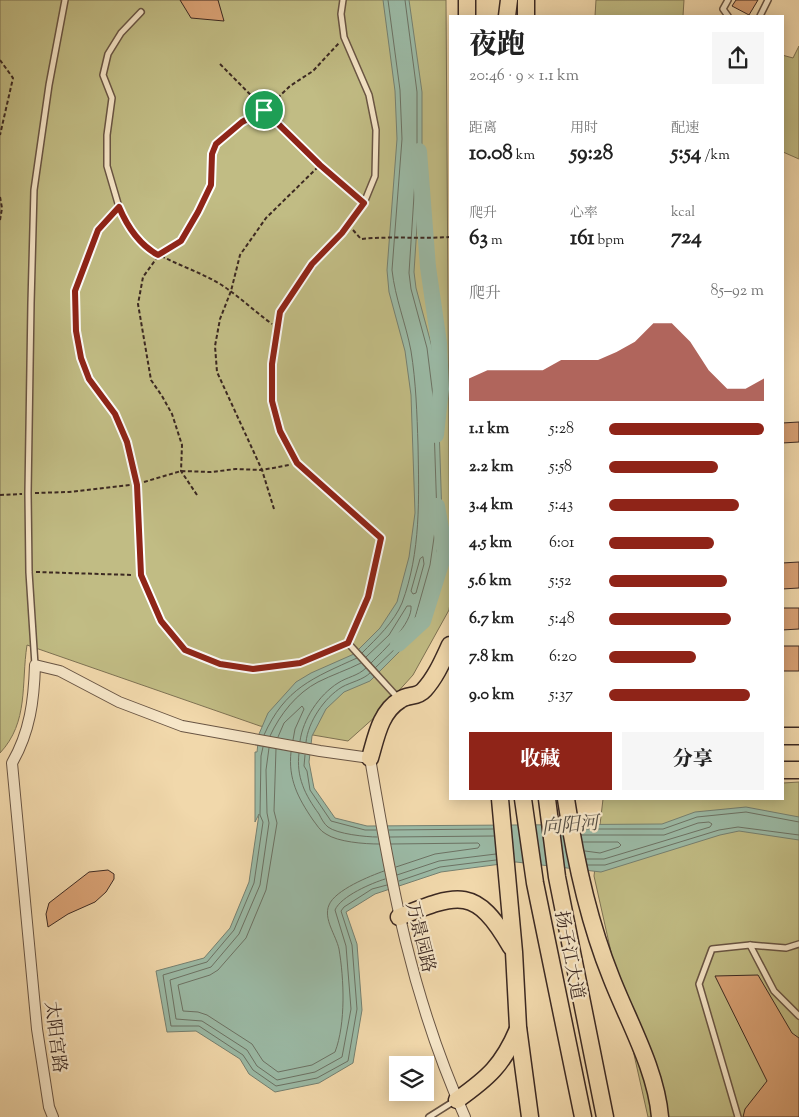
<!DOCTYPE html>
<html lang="zh">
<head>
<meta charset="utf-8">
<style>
  body { margin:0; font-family:"Sorts Mill Goudy","Noto Serif SC",serif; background:#f6f6f6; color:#222; height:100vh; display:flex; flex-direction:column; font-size:19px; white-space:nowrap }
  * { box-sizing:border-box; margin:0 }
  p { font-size:16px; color:#767676 }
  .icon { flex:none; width:28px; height:28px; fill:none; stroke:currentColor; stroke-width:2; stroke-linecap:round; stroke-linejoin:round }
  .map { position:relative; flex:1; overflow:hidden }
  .sheet { position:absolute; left:449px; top:15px; width:335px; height:785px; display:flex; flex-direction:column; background:#fff; border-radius:0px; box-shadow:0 2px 12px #0003 }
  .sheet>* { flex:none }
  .fabs { position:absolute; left:389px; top:1056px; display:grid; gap:10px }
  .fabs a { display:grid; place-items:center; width:45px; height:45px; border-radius:0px; background:#fff; box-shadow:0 2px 12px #0003; font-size:25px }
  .pin { position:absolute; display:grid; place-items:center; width:42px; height:42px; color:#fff; margin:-21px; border:2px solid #fff; border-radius:50%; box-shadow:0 1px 5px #0007 }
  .round { display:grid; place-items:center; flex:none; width:52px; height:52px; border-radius:0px; background:#f6f6f6 }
  .summary { display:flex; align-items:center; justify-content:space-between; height:85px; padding:0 20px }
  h1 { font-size:28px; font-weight:800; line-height:38px }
  .metrics { display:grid; grid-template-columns:repeat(3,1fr); gap:8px; height:85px; padding:5px 20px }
  .metrics div { display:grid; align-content:center }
  .metrics b { font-size:21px; font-weight:800 }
  .metrics small { font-size:14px; font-weight:400 }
  .metrics p { font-size:14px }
  .chart { height:140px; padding:10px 20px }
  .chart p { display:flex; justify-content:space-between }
  .chart svg { width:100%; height:90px; margin-top:5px; fill:#8f2418; opacity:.7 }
  .action { display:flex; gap:10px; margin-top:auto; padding:10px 20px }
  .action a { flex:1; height:58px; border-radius:0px; background:#8f2418; color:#fff; font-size:20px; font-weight:800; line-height:58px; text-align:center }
  .action a+a { background:#f6f6f6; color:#222 }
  ul { padding:0 20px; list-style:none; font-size:16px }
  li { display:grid; grid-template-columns:80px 60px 1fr; align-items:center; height:38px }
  li i { height:12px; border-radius:6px; background:#8f2418 }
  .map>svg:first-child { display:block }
  .green { fill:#c1bc84; stroke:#7e7253 }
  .water { fill:#9bbaa6; stroke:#758071 }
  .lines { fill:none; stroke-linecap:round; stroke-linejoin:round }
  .shore { stroke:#6c7264; stroke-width:1 }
  .river { stroke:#9bbaa6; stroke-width:16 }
  .building { fill:#daa275; stroke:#3c2922 }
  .service-casing { stroke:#695544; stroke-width:8 }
  .minor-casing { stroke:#695544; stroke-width:12 }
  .primary-casing { stroke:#3c2922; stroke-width:19 }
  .trunk-casing { stroke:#3c2922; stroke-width:19 }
  .path { stroke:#3c2922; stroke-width:2; stroke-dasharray:4 2.5; stroke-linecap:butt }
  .service { stroke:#f6e6c8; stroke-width:5 }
  .minor { stroke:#f6e6c8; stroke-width:10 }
  .primary { stroke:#f1d8ab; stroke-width:16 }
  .trunk { stroke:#f1d8ab; stroke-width:16 }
  .route-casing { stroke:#fff; stroke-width:10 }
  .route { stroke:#8f2418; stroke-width:6 }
  .labels { text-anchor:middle; stroke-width:4.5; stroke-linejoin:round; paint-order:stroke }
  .street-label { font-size:18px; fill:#3c2922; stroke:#f6e6c8 }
  .water-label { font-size:19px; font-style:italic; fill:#544d43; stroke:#f6e6c8 }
</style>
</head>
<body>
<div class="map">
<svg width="799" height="1117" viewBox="0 0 799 1117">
  <rect width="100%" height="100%" fill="#f1d8ab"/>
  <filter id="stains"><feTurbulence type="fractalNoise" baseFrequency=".004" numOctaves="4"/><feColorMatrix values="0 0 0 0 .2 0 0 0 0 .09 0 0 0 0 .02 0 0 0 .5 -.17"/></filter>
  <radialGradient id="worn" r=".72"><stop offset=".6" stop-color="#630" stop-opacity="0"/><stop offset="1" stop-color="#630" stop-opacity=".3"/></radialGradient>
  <!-- green -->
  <g class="green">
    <path d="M0,0H446L450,603L449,610L413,675L376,716L348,741L260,726L27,645C21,684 29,722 0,753Z"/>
    <path d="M596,0H684L683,16H595Z"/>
    <path d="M799,46V159L783,152L782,55L793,58Z"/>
    <path d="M799,782V1117H648L594,876L603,799H782L783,783Z"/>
  </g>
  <!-- water -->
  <path class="water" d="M383,0H409L422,92V149L414,272L416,288L432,347L438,396L442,517L435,566L420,620L401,650L370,681L344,692L326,709L312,736L309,762L314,788L335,818L367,826L662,824L695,812L746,807L799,817V840L739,831L720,835L601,872L516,862L441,872L375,894L346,912L357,944L362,1010L353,1063L319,1083L275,1092L249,1074L240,1059L196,1031L167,1032L156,971L204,958L230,928L249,882L259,814L255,822V752H257L259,734L268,713L296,682L311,673L354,654L380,628L397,602L409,557L415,513L411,395L405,351L389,292L387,270L397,139L395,91Z"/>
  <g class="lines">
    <!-- shore -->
    <g class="shore">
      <path d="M423,557L424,564L416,593L413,594L411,591L420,559Z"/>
      <path d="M362,653C377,638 394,622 402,603C421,552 419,498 418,445C417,414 416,382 411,351C406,324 395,298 392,270L402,139L400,90L388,0"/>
      <path d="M366,657L389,635L407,606H411C413,623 383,651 371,663"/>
      <path d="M375,668L397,647L415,618L430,565L437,517L433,396L427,348L411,289L409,273L417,149V92L405,0"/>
      <path d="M264,735C285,688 313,678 357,658"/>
      <path d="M270,736C280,714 297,693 318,682C332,675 347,670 361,663"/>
      <path d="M278,737L284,723L302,706L304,709L295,729L293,740"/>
      <path d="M300,741C303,719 319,695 338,683C347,677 358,676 366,668"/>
      <path d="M306,742C308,722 324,698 342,687C351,682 363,680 370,673"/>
      <path d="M263,747L261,756L260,815L263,822L254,883L234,930L207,962L163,975L171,1026H199L243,1055L253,1070L276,1086L317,1078L348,1061L357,1009L352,945L341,911L344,907L372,889L387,885"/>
      <path d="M269,748L266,770L267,813L269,823L260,885L239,934L211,967L170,980L176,1019L202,1021L247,1050L257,1066L277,1080L315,1072L342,1057L351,1009L346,946L335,910C341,896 372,883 385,879"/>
      <path d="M276,749L274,811L277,823L266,890L246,938L218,970L210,975L178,985L183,1011L198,1012L207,1015L252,1044L263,1061L278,1072L312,1065L335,1052C346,1023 344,979 339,949C336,935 323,919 329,905C335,890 370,876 384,871"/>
      <path d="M291,752C288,779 298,798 313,820C317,825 320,831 326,834C338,842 364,844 379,844"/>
      <path d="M299,753C296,777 305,795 319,814C321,818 324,824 328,827C337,834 366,837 377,837"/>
      <path d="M305,755L304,766L307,771L310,790L331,821L365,830H376"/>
      <path d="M580,829H663L697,817L746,812L799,822"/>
      <path d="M389,830L493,829"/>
      <path d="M581,835H664L698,823L709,822L712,824L710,827L604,859H586"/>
      <path d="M390,837L494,836"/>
      <path d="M583,842H618L621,845L619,847L600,853L585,851"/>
      <path d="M391,844L478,843L480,845L478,848L435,854L396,867"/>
      <path d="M587,865H605L719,830L738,827L799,835"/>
      <path d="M397,875L439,861L496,854"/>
      <path d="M399,881L440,867L496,860"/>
    </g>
    <!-- river -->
    <g class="river">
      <path d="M419,151L428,267L439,343L441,389L436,435"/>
      <path d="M398,644L423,621L445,551L437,506"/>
    </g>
  </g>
  <!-- building -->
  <g class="building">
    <path d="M180,0H218L224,21L191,18Z"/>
    <path d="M736,0H758L749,15L732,6Z"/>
    <path d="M799,422V442L782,443V423Z"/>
    <path d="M799,562V588L782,589V563Z"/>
    <path d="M782,608H799V629L782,630Z"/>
    <rect x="782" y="646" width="17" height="25"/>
    <path d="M108,870L114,874V879L106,892L95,902L68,914L48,927L46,914L49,903L89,872Z"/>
    <path d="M758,975L792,1033L799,1038V1117H743L745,1109L767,1081L715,976Z"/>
  </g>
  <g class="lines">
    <defs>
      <g id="service">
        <path d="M728,0L723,9L728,16"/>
        <path d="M141,12L121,33L108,54L103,75L112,98L107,135V166L119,207L98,230L75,291L76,331L81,358L89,379L115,414L127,442L137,485L141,575L161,621L185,650L220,664L253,669L300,663L348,643L368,597L381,538L297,463L280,431L272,401V364L280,312L313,264L342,233L364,203L375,176L376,130L369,95L344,37L341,14L343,0"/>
        <path d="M760,16L768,0"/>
        <path d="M348,643L399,699"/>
        <path d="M35,665L29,572L28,493L31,303L34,190L49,85L65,0"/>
        <path d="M750,945L774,991L799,1016"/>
        <path d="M429,1117L456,1100"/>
        <path d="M738,1117L699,984L712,949L750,945L786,948L799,944"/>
      </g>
      <path id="minor" d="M53,1117L49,1107L37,1029L12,763C30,732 34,700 35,665L60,671L119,702L182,726L320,751L370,758C391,885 412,999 465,1117"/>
      <g id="primary">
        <path d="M782,736H799"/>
        <path d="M782,770H799"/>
      </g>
      <g id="trunk">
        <path d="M467,16V0"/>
        <path d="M507,16L509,0"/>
        <path d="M526,16V0"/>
        <path d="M370,758C376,738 380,712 400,700C408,694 417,698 424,690C436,677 443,660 450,645"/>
        <path d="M500,799L514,952L518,1027L530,1117"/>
        <path d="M523,799L535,883L583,1117"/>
        <path d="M547,799L557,877L605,1117"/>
        <path d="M566,799C575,859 588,920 611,977C628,1021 656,1069 660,1117"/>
        <path d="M399,917C459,893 476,886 511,947"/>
        <path d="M457,1100C488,1078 503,1065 518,1029"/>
      </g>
    </defs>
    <!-- service casing -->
    <use href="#service" class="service-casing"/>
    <!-- minor casing -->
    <use href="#minor" class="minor-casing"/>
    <!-- primary casing -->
    <use href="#primary" class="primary-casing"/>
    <!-- trunk casing -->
    <use href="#trunk" class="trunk-casing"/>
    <!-- path -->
    <g class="path">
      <path d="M0,60L13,78L0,135"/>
      <path d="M220,64L320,165L358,198"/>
      <path d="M0,197L2,208L0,220"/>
      <path d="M122,214C143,260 182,261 220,284C239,296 254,311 272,324"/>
      <path d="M353,230L361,239C391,236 420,239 450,237"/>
      <path d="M144,482L181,471L211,472L236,469L262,470L289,465"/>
      <path d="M35,493L69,492L130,485"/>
      <path d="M0,495L22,494"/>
      <path d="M197,495L181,471L182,445L172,414L162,396L151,380L138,304L143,277L159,255L181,241L198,212L211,185L212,154L216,144L242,122L265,110L290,86L313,71L339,43"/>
      <path d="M274,509L262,470L217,372L215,346L220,319L231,291L240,255L266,218L320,165"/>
      <path d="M36,572L133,575"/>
    </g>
    <!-- service -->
    <use href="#service" class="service"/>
    <!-- minor -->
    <use href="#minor" class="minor"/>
    <!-- primary -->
    <use href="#primary" class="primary"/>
    <!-- trunk -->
    <use href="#trunk" class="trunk"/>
  </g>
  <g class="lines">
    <defs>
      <path id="route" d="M264,110L320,165L364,203L342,233L312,264L280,312L272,364V401L280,431L297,463L381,538L368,597L348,643L300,663L253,669L220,664L185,650L161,621L141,575L137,485L127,442L115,414L89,379L81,358L76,331L75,291L98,230L119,207C127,226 140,245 158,255L181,241L198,212L211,185L212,154L216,144L242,122Z"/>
    </defs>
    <!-- route casing -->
    <use href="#route" class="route-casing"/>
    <!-- route -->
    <use href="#route" class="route"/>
  </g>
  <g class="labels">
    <!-- street labels -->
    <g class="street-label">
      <text transform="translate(421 937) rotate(76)" y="6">万景园路</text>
      <text transform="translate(570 955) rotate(79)" y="6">扬子江大道</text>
      <text transform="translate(56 1037) rotate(83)" y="6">太阳宫路</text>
    </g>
    <!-- water labels -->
    <g class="water-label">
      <text transform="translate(570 824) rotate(-5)" y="7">向阳河</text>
    </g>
  </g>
  <rect width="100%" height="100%" filter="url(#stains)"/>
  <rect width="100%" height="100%" fill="url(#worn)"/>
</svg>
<div class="fabs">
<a><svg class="icon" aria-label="layers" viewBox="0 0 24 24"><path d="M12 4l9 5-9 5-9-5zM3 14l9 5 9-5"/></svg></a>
</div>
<div class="pin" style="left:264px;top:110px;background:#1e9e55"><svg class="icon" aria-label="arrive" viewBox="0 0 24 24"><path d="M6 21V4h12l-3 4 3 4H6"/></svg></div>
<section class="sheet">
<div class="summary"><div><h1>夜跑</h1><p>20:46 · 9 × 1.1 km</p></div><a class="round"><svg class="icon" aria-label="share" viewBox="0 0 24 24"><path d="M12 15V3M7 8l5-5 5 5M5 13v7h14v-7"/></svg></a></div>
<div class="metrics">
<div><p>距离</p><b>10.08<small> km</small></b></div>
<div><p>用时</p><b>59:28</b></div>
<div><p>配速</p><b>5:54<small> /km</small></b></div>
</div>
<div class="metrics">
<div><p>爬升</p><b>63<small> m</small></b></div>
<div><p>心率</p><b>161<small> bpm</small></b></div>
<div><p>kcal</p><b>724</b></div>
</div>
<div class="chart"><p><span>爬升</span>85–92 m</p>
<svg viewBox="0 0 160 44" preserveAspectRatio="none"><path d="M0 44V33L10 29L20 29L30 29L40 29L50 24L60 24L70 24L80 20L90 15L100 6L110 6L120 15L130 29L140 38L150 38L160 33V44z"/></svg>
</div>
<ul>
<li><b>1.1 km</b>5:28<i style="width:100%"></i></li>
<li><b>2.2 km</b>5:58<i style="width:70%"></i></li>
<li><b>3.4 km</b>5:43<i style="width:84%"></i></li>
<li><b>4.5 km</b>6:01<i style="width:68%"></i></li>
<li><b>5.6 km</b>5:52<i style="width:76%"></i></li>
<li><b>6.7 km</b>5:48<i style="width:79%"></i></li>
<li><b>7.8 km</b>6:20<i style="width:56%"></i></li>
<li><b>9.0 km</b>5:37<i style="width:91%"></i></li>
</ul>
<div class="action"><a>收藏</a><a>分享</a></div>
</section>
</div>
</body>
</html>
